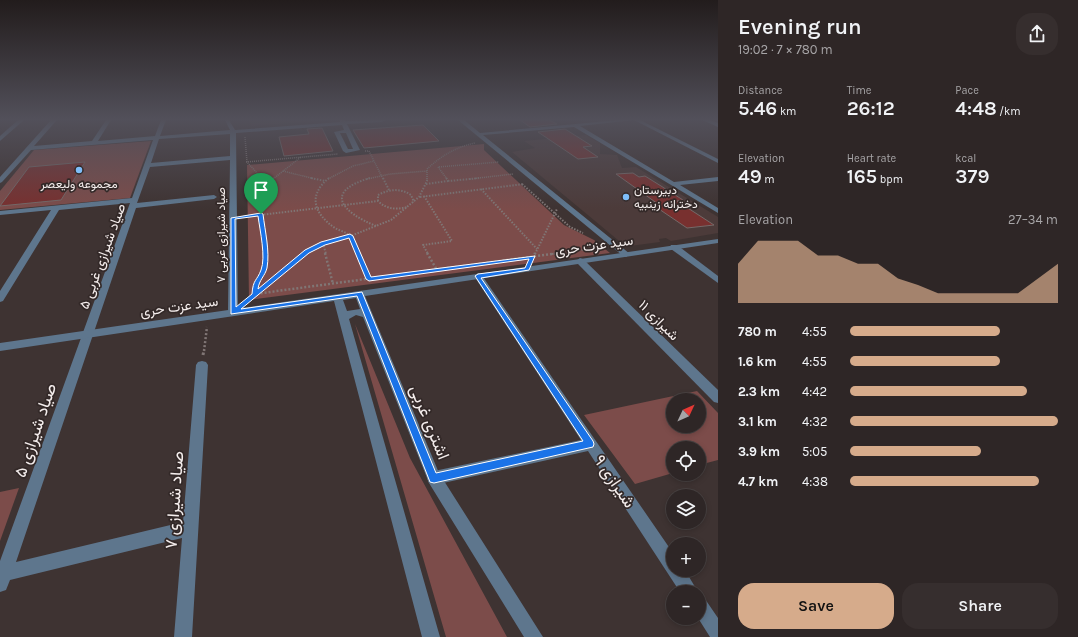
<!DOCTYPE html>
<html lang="en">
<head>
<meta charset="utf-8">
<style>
  body { margin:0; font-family:Karla,Vazirmatn,sans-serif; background:#362e2e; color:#f1f3f6; height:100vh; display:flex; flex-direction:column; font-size:15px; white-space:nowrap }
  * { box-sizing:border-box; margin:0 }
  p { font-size:13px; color:#a7a5a7 }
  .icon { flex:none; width:22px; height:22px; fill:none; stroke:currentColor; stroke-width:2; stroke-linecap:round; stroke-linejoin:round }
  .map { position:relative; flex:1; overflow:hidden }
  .side { display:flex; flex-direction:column; background:#2e2626; width:360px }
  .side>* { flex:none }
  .needle { width:26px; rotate:46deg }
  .fabs { position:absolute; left:666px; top:393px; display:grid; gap:8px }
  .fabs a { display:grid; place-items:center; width:40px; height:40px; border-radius:50%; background:#2e2626; box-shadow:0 2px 6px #0003,0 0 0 1px #494343; font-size:20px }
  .pin { position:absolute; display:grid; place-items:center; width:34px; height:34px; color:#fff; margin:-41px -17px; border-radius:50% 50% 50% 0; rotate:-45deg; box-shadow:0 0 4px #0007 }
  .pin .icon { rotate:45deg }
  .round { display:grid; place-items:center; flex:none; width:42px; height:42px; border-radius:16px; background:#362e2e }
  .summary { display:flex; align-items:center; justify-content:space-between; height:68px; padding:0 20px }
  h1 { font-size:22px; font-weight:600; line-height:30px }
  .figures { display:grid; grid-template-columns:repeat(3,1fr); gap:6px; height:68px; padding:4px 20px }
  .figures div { display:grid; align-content:center }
  .figures b { font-size:20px; font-weight:600 }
  .figures small { font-size:11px; font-weight:400 }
  .figures p { font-size:11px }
  .chart { height:112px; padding:8px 20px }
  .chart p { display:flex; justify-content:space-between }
  .chart svg { width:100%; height:72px; margin-top:4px; fill:#d6ab8b; opacity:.7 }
  .primary-button { display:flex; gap:8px; margin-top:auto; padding:8px 20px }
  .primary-button a { flex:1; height:46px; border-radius:16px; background:#d6ab8b; color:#111; font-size:16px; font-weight:600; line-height:46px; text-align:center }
  .primary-button a+a { background:#362e2e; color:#f1f3f6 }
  ul { padding:0 20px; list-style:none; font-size:13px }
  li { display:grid; grid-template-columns:64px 48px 1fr; align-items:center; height:30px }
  li i { height:10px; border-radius:5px; background:#d6ab8b }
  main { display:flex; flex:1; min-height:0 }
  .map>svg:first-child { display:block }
  .built { fill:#4c3b3a }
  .green { fill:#7c4c4a; fill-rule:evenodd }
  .building { fill:#78302f; stroke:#756968 }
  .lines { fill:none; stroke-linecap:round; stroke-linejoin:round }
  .path-far3 { stroke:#807675; stroke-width:1.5; stroke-dasharray:1 1; stroke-linecap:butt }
  .path-far2 { stroke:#807675; stroke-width:2; stroke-dasharray:1.5 1.5; stroke-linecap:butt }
  .path-far1 { stroke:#807675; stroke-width:2.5; stroke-dasharray:2 2; stroke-linecap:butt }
  .path { stroke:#807675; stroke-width:3; stroke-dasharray:2.5 2.5; stroke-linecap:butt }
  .minor { fill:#5e768d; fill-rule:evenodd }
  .tertiary { fill:#5e768d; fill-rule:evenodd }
  .route { fill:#1a73e8; stroke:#fff; fill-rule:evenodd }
  .poi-dot { fill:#7ebdf9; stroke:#332928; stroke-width:1.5 }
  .labels { text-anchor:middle; stroke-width:3.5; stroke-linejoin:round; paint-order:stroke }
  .far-poi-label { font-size:12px; fill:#f5eeed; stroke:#332928 }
  .far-street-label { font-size:12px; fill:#f5eeed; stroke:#332928 }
  .street-label { font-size:14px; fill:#f5eeed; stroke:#332928 }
  .near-street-label { font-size:17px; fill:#f5eeed; stroke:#332928 }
</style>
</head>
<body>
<main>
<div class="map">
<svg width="718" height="637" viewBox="0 0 718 637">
  <rect width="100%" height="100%" fill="#3e3332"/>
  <!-- built -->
  <g class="built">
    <path d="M248,120H331L252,126Z"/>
    <path d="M586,135L600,143V154L617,155L622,168L636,167L718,217V233L671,241L666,238L659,239L660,242L630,246L624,245L512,152L535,148L524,141Z"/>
  </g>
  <!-- green -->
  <g class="green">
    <path d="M151,141L130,198L0,210V191L34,150Z"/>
    <path d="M484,144V150L564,225L594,240L610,253L249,300L247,165Z"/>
    <path d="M355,324L410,458L507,637H446Z"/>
    <path d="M697,391L718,413V460L699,465V448H673V473L635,484L584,415ZM673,400H699V426H673Z"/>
    <path d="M19,488L0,541V492Z"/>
  </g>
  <!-- building -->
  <g class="building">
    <path d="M520,120H549L557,124L530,127Z"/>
    <path d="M423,125L439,141L364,148L353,130Z"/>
    <path d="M322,128L333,151L284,156L279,137L309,134L307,129Z"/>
    <path d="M565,129L592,146L583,147L598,157L578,159L538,132Z"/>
    <path d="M85,162L61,200L0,206L29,167Z"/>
    <path d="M633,173L639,177L645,176L661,186L683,200L677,201L714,225L687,228L653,205L658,204L616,174Z"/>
  </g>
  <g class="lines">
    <!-- path-far3 -->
    <g class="path-far3">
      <path d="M245,137L247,162L257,173L258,179"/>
      <path d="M365,151H369L383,179"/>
      <path d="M246,162L338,154"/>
      <path d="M283,171L315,179"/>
      <path d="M273,179L301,157"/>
      <path d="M328,179L353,166L374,161"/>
      <path d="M367,179L390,174L427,171"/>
      <path d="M427,179V169C441,156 456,147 475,143"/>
      <path d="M447,179L438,167L499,162"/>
      <path d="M470,179L513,174"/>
    </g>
    <!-- path-far2 -->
    <g class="path-far2">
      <path d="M257,178L265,254"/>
      <path d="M311,178L325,181"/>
      <path d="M329,178C308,195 313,213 335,228C340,231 347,232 351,237C355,242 357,248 359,254"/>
      <path d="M370,178C323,192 342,212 376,226"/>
      <path d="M383,178L389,190"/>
      <path d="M446,178L449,181L480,178"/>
      <path d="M426,184L448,181"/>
      <path d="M522,184L570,227L583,233"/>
      <path d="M259,189L274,178"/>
      <path d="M481,189L537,249"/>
      <path d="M424,196L452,241L423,245L428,254"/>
      <path d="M420,197L524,184"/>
      <path d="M378,201V195C389,189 401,188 411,195L414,202"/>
      <path d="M243,217L378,201C386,209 396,210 407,207"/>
      <path d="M323,243L326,254"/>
      <path d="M305,254L323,243L348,237L391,220L419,197L427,181V178"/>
      <path d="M535,254L557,209"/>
      <path d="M552,254L603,247"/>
    </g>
    <!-- path-far1 -->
    <g class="path-far1">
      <path d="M264,253V264L255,294L559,253"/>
      <path d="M325,253L333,284"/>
      <path d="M359,253L369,279"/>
      <path d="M427,253L437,270"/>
      <path d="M533,258L535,253"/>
      <path d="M248,300L306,253"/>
      <path d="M204,351L207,327"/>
    </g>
    <!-- path -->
    <path class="path" d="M203,355L204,350"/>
    <!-- minor -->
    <g class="minor">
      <path d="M18,120H24L0,141V136Z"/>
      <path d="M51,120H57L34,146L92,141L106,120H111L98,141L155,136L161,120H166L160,136L230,130L225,120H229L235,130L340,122V120H344L345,121L385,120L382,122L347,124L360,150L346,153L343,151L334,132L344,130L342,125L236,133L238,313L233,316L228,313L230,160L150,167L137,203L214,195L217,197L214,199L136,208L16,562L183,522L196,365L198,362L202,361L206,362L208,365L192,637H174L182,538L10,580L6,590L0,592V561L130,203L59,210L3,301L0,302V291L51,210L0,215V211L132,198L153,140L31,150L2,182L0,183V177ZM340,133H346L353,149H348ZM230,134V156L151,163L159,139Z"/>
      <path d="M458,120H464L480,133L618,120H640L718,159V163L634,120L580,126L674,182L718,177V181L680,185L718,208V213L574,127L483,135L630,254L626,257L623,256Z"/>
      <path d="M702,120H709L718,123V127Z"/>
      <path d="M671,245H677L718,276V283L671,249L670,247Z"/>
      <path d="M580,258L583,259L718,390V403L714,402L577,263L576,261Z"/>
      <path d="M478,273L481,274L673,553V570H685L698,592H680L588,451L434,485L429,483L427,478L429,473L434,471L581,440L474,276Z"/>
      <path d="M699,596L705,599L718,618V637H710L698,618H699Z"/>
    </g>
    <!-- tertiary -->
    <path class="tertiary" d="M718,239V243L365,296L439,473L543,637H524L429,483L363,317L356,315L349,319L440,637H422L334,301L0,351V343ZM356,298L360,309L347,311L343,300Z"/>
  </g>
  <!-- sky -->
  <linearGradient id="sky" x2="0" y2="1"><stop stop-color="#221c1c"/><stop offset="0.57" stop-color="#52505a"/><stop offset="1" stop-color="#52505a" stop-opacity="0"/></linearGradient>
  <rect width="718" height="209" fill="url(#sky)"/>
  <!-- route -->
  <path class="route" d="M261,213L263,214C265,231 270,251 267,268C265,276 259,280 258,289L305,250L321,242L350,234L353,236L371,277L535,256L529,270L481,278L593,441L594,444L593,447L434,483L430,482L357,296L231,314V218ZM258,216C260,231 266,257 261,270C257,281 253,279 252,294L236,307L235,219ZM349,238L366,279L369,281L529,259L525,268L478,274L475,276L583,441L436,473L362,292L241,309L309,253L325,245Z"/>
  <!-- markers -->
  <g class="poi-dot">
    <circle cx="79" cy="170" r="4"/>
    <circle cx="626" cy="197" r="4"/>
  </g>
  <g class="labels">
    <!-- far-poi labels -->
    <g class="far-poi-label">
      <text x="79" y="188">مجموعه ولیعصر</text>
      <text x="634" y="194" text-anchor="start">دبیرستان<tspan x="634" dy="14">دخترانه زینبیه</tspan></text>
    </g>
    <!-- far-street labels -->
    <g class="far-street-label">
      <text transform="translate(221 235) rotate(-90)" y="4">صیاد شیرازی غربی ۷</text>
    </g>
    <!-- street labels -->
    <g class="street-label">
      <text transform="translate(594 245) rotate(-8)" y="5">سید عزت حری</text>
      <text transform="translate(102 256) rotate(-70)" y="5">صیاد شیرازی غربی ۵</text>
      <text transform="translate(179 306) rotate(-8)" y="5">سید عزت حری</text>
      <text transform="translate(659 320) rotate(45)" y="5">شیرازی ۱۱</text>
    </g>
    <!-- near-street labels -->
    <g class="near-street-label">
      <text transform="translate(430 422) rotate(68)" y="6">اشتری غربی</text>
      <text transform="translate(35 430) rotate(-71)" y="6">صیاد شیرازی ۵</text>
      <text transform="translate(615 481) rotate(56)" y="6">شیرازی ۹</text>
      <text transform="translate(174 500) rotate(-86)" y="6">صیاد شیرازی ۷</text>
    </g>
  </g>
</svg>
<div class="fabs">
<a><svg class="needle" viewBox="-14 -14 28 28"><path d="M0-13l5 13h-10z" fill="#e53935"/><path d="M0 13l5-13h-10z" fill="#a7a5a7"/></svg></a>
<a><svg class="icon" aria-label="locate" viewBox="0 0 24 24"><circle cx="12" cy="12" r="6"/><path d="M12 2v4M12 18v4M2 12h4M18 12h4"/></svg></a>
<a><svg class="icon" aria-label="layers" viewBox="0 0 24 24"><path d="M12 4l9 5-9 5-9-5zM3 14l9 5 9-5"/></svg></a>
<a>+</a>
<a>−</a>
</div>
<div class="pin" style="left:261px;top:214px;background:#1e9e55"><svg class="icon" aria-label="arrive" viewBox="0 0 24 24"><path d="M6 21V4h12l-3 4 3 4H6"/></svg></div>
</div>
<section class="side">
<div class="summary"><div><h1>Evening run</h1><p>19:02 · 7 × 780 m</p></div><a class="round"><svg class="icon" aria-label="share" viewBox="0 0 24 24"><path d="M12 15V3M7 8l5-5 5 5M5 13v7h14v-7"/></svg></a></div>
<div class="figures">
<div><p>Distance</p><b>5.46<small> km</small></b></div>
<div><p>Time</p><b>26:12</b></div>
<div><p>Pace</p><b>4:48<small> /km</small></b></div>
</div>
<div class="figures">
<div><p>Elevation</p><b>49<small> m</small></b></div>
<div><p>Heart rate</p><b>165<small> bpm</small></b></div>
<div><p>kcal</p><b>379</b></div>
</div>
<div class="chart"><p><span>Elevation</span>27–34 m</p>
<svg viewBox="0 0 160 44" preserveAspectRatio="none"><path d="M0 44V20L10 6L20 6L30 6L40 15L50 15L60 20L70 20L80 29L90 33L100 38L110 38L120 38L130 38L140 38L150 29L160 20V44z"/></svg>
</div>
<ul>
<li><b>780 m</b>4:55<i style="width:72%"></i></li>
<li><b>1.6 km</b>4:55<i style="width:72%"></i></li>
<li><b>2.3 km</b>4:42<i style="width:85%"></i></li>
<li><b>3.1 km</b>4:32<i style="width:100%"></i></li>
<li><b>3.9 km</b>5:05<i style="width:63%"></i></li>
<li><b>4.7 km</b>4:38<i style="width:91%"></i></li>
</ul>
<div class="primary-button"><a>Save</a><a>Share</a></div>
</section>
</main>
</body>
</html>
